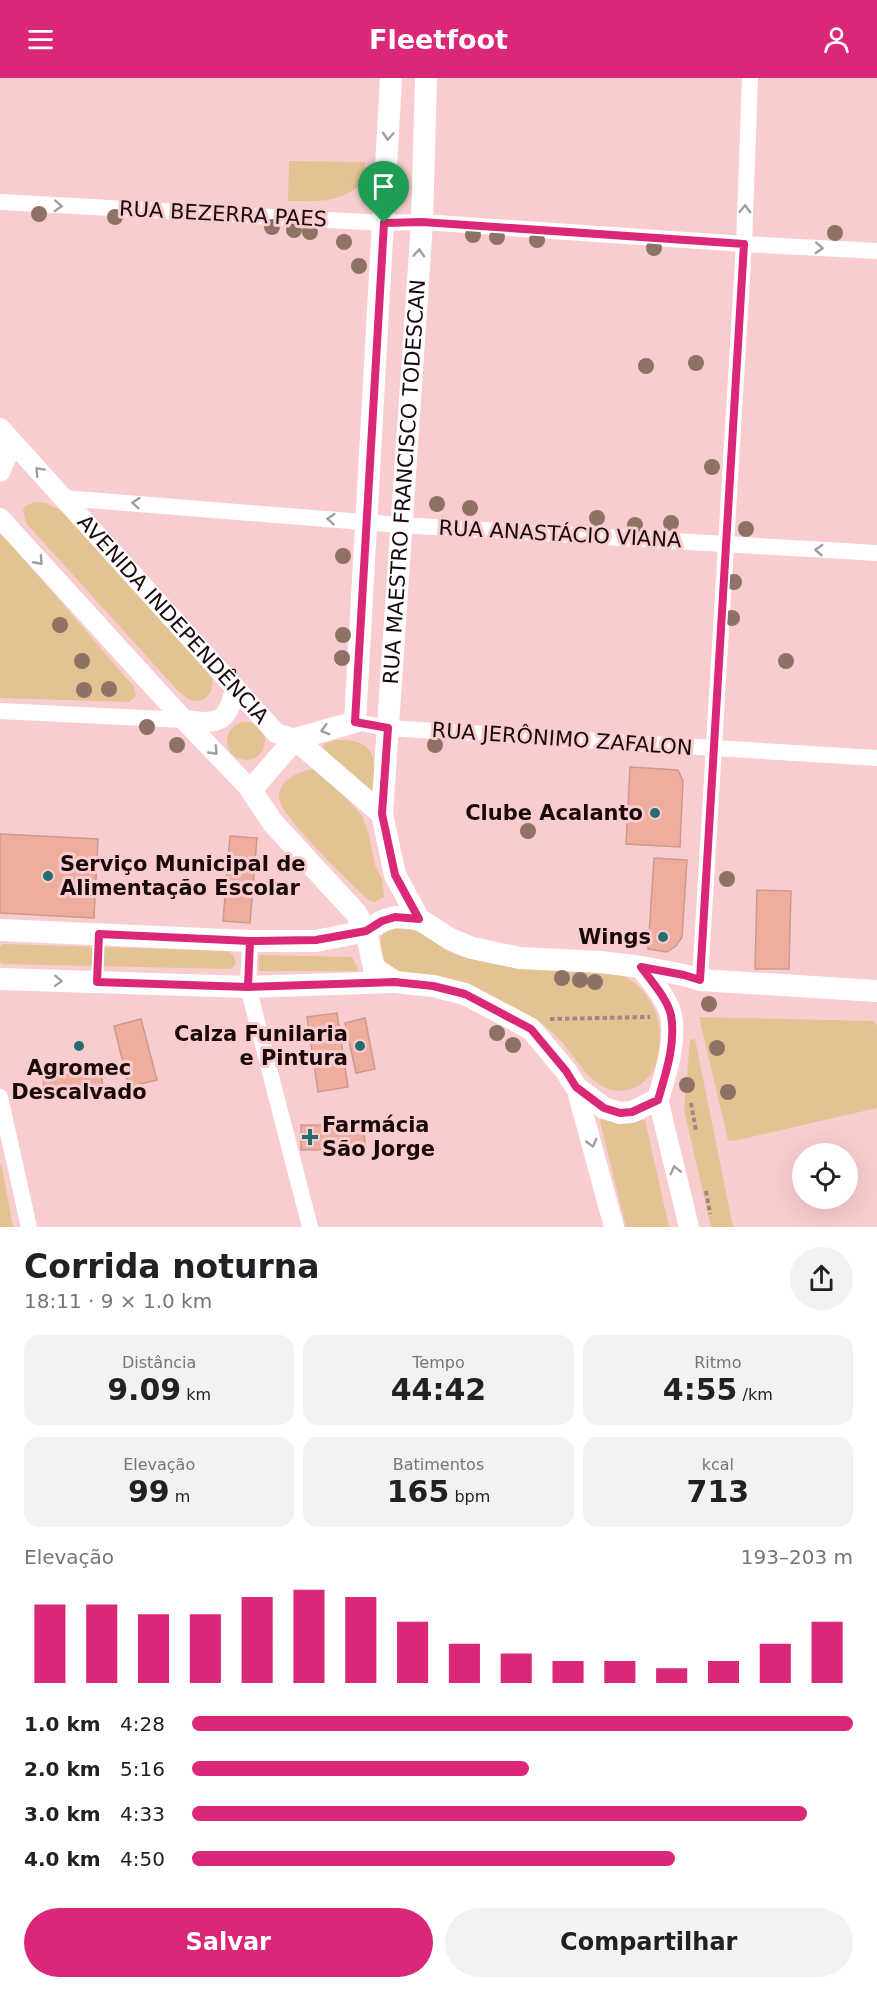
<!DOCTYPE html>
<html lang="pt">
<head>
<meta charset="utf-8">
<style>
  body { margin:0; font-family:"DejaVu Sans",sans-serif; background:#f2f2f2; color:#202124; height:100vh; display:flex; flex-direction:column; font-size:22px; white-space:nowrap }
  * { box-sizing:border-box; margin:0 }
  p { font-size:20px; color:#757577 }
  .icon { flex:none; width:33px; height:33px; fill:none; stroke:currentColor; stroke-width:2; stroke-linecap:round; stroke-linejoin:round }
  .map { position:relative; height:1149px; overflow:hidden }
  .drawer { display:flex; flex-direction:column; background:#fff; flex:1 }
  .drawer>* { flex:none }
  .controls { position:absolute; left:792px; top:1065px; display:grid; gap:12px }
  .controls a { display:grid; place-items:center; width:66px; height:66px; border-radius:50%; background:#fff; box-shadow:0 6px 24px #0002; font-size:30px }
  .pin { position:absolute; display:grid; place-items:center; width:51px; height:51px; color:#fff; margin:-62px -26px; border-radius:50% 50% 50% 0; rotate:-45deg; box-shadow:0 0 6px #0007 }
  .pin .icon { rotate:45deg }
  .round { display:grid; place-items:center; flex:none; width:63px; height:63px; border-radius:32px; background:#f2f2f2 }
  .overview { display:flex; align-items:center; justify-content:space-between; height:102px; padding:0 24px }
  h1 { font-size:33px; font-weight:600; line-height:45px }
  .figures { display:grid; grid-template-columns:repeat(3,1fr); gap:9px; height:102px; padding:6px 24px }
  .figures div { display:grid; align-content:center; border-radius:15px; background:#f2f2f2; text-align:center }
  .figures b { font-size:30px; font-weight:600 }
  .figures small { font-size:16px; font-weight:400 }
  .figures p { font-size:16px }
  .chart { height:168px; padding:12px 24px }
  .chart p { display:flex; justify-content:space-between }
  .chart svg { width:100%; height:108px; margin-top:6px; stroke:#db2777; stroke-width:6 }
  .action { display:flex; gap:12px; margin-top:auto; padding:12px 24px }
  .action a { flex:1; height:69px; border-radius:36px; background:#db2777; color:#fff; font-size:24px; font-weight:600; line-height:69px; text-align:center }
  .action a+a { background:#f2f2f2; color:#202124 }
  ul { padding:0 24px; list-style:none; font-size:20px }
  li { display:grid; grid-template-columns:96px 72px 1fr; align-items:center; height:45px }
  li i { height:15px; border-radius:8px; background:#db2777 }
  header { display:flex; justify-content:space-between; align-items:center; height:78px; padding:0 24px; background:#db2777; color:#fff; font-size:27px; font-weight:600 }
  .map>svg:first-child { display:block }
  .green { fill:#e3c294 }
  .building { fill:#efad9d; stroke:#cb9a8d; stroke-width:1.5 }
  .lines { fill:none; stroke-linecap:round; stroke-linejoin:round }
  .path { stroke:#a68485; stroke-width:4; stroke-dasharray:4.5 3; stroke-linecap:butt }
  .minor { stroke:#fff; stroke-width:16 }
  .tertiary { stroke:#fff; stroke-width:20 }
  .secondary { stroke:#fff; stroke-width:22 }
  .tree { fill:#8f7266 }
  .oneway { stroke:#a49d9d }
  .route-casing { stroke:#fff; stroke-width:12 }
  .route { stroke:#db2777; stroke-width:8 }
  .poi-dot { fill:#226d6d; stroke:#f9cdcf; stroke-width:2 }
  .labels { text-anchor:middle; stroke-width:6; stroke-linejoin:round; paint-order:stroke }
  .street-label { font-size:21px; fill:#1b0a0b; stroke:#f9cdcf }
  .poi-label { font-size:21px; font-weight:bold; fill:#1b0a0b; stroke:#f9cdcf; text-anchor:end }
</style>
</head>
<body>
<header><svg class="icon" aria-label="menu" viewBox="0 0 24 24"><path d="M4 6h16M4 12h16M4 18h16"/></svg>Fleetfoot<svg class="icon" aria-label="person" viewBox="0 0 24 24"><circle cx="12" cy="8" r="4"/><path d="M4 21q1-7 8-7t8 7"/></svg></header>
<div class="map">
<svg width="877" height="1149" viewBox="0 0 877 1149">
  <rect width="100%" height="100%" fill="#f9cdcf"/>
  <!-- green -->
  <g class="green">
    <path d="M289,83L365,84L364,104C338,126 320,123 288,123Z"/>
    <path d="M35,424L46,425L64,434L211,596C215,607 210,623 197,623C190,623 184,618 179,614L26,445L23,433L25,428Z"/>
    <path d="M0,457L5,459L134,609L136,618L129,624L0,620Z"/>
    <circle cx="246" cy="663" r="19"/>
    <path d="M337,662C377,660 377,683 373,714L370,715L323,670L324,666Z"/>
    <path d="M310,691L322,694L362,738L369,757L375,787L382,801L384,819L375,824L368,822C350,804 283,741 279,721C277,703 297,695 310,691Z"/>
    <path d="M398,849C429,851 437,872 463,879C490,885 517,888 545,890C567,892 591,890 613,895C636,899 655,923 659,946C661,957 659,971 657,982C655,996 640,1010 627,1012C592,1019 576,976 555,957C540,942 521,932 502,923C484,915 466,905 447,900C432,896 416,899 402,896C384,893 377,872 382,857L389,852Z"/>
    <path d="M3,866L227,873L233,877L236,885L231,891L2,886L0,883V869Z"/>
    <path d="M259,877L352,879L358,891L357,893H259Z"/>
    <path d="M699,939L873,943L877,947V1030L734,1063L728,1062Z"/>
    <path d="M695,961L733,1149H711L684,1032L690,962Z"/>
    <path d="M602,1040L645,1042L669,1149H626L600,1043Z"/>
    <path d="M0,1085L2,1089L13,1149H0Z"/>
  </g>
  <!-- building -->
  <g class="building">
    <path d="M630,689L678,692L683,703L680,769L626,766Z"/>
    <path d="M0,756L98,761L94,840L0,835Z"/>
    <path d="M230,758L257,760L250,845L223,843Z"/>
    <path d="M654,780L687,782L682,859L676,868L667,874L648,871Z"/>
    <path d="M757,812L791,813L789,891H755Z"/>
    <path d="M337,935L348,1009L318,1014L307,939Z"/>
    <path d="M365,940L375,991L356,995L345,945Z"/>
    <path d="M141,941L157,1002L129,1009L114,948Z"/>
    <path d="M101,993L103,1012L45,1018L43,999Z"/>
    <path d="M301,1047H364L365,1071L301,1072Z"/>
  </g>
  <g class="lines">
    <!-- path -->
    <g class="path">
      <path d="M550,941L650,939"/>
      <path d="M691,1025L696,1053"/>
      <path d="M706,1113L710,1136"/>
    </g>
    <!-- minor -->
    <g class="minor">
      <path d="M0,124L384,145L422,144L744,166L877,173"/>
      <path d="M64,420L400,447L877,475"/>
      <path d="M0,633L184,642"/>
      <path d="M355,644L388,650L877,680"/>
      <path d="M250,863L248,909L310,1149"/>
      <path d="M700,902L744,166L750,0"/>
      <path d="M0,1019L29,1149"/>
    </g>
    <!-- tertiary -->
    <g class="tertiary">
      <path id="s1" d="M0,350L276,655L295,661"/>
      <path d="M0,394L6,380L9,361"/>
      <path d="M0,440L184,642L251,712"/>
      <path d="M184,642C217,646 227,647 235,611"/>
      <path d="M576,1009L614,1149"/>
      <path d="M658,1021L689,1149"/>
    </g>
    <!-- secondary -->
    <g class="secondary">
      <path d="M295,661L382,736L395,797L419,841L450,861L472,870L520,880L601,884L641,889C651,903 667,920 671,937C676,965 666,995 658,1021L632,1034L620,1035L604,1030L576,1009L566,993L531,951L465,916L433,908L395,904L374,890L366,853L356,835L273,745L251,712Z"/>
      <path d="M295,661L355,644L391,0"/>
      <path id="s2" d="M382,736L422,144L426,0"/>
      <path d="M0,852L250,863H316L366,853L382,843L395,839L419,841"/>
      <path d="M641,889L684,897L700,902L877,913"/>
      <path d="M0,901L248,909L395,904"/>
    </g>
  </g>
  <!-- trees -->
  <g class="tree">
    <circle cx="39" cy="136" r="8"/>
    <circle cx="115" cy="139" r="8"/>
    <circle cx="272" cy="149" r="8"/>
    <circle cx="294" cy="152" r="8"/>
    <circle cx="310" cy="154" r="8"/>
    <circle cx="835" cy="155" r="8"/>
    <circle cx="473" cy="157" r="8"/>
    <circle cx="497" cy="159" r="8"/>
    <circle cx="537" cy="162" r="8"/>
    <circle cx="344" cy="164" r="8"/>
    <circle cx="654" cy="170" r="8"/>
    <circle cx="359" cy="188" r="8"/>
    <circle cx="696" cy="285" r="8"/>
    <circle cx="646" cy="288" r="8"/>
    <circle cx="712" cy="389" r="8"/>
    <circle cx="437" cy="426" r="8"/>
    <circle cx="470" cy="430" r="8"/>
    <circle cx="597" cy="440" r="8"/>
    <circle cx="671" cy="445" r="8"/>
    <circle cx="635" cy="447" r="8"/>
    <circle cx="746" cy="451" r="8"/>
    <circle cx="343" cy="478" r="8"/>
    <circle cx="734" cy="504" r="8"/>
    <circle cx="732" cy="540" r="8"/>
    <circle cx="60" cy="547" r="8"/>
    <circle cx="343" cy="557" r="8"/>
    <circle cx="342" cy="580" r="8"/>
    <circle cx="82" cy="583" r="8"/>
    <circle cx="786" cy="583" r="8"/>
    <circle cx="109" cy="611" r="8"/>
    <circle cx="84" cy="612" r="8"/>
    <circle cx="147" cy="649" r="8"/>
    <circle cx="177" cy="667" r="8"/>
    <circle cx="435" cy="667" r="8"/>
    <circle cx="528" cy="753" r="8"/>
    <circle cx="727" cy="801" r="8"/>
    <circle cx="562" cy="900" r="8"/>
    <circle cx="580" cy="902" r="8"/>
    <circle cx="595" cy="904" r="8"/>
    <circle cx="709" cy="926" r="8"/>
    <circle cx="497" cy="955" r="8"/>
    <circle cx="513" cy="967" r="8"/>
    <circle cx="717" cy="970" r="8"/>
    <circle cx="687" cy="1007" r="8"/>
    <circle cx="728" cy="1014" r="8"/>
  </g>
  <!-- one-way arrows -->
  <defs><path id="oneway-chevron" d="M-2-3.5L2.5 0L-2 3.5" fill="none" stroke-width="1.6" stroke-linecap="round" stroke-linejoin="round" transform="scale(1.5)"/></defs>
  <g class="oneway">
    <use href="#oneway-chevron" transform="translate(388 58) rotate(93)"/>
    <use href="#oneway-chevron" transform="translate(58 128) rotate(3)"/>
    <use href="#oneway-chevron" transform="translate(745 131) rotate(-88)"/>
    <use href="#oneway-chevron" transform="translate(819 170) rotate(3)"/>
    <use href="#oneway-chevron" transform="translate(419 175) rotate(-86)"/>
    <use href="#oneway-chevron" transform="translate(39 393) rotate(-133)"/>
    <use href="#oneway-chevron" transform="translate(136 425) rotate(-175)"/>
    <use href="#oneway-chevron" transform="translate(331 441) rotate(-175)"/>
    <use href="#oneway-chevron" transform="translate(819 472) rotate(-176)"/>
    <use href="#oneway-chevron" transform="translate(39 483) rotate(48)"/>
    <use href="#oneway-chevron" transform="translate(325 652) rotate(164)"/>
    <use href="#oneway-chevron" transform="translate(214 673) rotate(46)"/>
    <use href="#oneway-chevron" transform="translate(58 903) rotate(2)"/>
    <use href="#oneway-chevron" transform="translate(592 1065) rotate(75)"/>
    <use href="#oneway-chevron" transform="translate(675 1092) rotate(-104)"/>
  </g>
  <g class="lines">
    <defs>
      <path id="route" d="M384,145L355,644L388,650L382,736L395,797L419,841L395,839L382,843L366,853L316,862L250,863L248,909L97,904L99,856L250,863L248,909L395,904L433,908L465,916L531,951L566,993L576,1009L604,1030L620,1035L632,1034L658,1022C666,995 676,965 671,937C667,920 651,903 641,889L684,897L700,902L744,166L422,144L384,145"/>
    </defs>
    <!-- route casing -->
    <use href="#route" class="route-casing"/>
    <!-- route -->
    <use href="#route" class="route"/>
  </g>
  <!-- markers -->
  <g class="poi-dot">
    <circle cx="655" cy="735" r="6"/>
    <circle cx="48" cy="798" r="6"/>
    <circle cx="663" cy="859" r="6"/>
    <circle cx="79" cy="968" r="6"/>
    <circle cx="360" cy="968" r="6"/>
    <path d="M307 1050h6v6h6v6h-6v6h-6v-6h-6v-6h6z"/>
  </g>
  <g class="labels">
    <!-- street labels -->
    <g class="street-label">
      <text transform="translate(223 136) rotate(3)" y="7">RUA BEZERRA PAES</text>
      <text dy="7" stroke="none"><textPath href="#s2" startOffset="333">RUA MAESTRO FRANCISCO TODESCAN</textPath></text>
      <text transform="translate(560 456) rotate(3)" y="7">RUA ANASTÁCIO VIANA</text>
      <text dy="7" stroke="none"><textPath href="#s1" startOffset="258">AVENIDA INDEPENDÊNCIA</textPath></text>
      <text transform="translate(562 661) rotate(4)" y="7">RUA JERÔNIMO ZAFALON</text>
    </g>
    <!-- poi labels -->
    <g class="poi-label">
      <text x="643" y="742">Clube Acalanto</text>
      <text x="60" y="793" text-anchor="start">Serviço Municipal de<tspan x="60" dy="24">Alimentação Escolar</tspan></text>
      <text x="651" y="866">Wings</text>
      <text x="348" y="963">Calza Funilaria<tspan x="348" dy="24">e Pintura</tspan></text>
      <text x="79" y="997" text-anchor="middle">Agromec<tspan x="79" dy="24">Descalvado</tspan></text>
      <text x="322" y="1054" text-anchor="start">Farmácia<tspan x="322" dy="24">São Jorge</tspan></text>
    </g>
  </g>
</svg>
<div class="controls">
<a><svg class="icon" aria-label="locate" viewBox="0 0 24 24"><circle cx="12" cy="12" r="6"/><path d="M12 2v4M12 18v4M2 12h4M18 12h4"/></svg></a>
</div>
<div class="pin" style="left:384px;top:145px;background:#1e9e55"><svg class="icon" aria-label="arrive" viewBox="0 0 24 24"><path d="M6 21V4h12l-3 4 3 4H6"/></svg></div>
</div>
<section class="drawer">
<div class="overview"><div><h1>Corrida noturna</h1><p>18:11 · 9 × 1.0 km</p></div><a class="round"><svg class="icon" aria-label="share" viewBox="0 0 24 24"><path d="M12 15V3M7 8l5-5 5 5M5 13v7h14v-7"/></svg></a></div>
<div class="figures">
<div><p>Distância</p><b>9.09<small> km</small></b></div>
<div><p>Tempo</p><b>44:42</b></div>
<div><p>Ritmo</p><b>4:55<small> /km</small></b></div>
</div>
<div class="figures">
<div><p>Elevação</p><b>99<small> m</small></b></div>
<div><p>Batimentos</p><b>165<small> bpm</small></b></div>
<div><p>kcal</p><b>713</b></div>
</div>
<div class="chart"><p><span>Elevação</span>193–203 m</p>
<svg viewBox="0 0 160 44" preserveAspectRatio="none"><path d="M5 44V12M15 44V12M25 44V16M35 44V16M45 44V9M55 44V6M65 44V9M75 44V19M85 44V28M95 44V32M105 44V35M115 44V35M125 44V38M135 44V35M145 44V28M155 44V19"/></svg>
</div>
<ul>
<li><b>1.0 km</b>4:28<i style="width:100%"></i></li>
<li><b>2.0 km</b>5:16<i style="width:51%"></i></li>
<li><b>3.0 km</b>4:33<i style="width:93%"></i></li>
<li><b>4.0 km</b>4:50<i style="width:73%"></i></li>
</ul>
<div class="action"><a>Salvar</a><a>Compartilhar</a></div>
</section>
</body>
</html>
